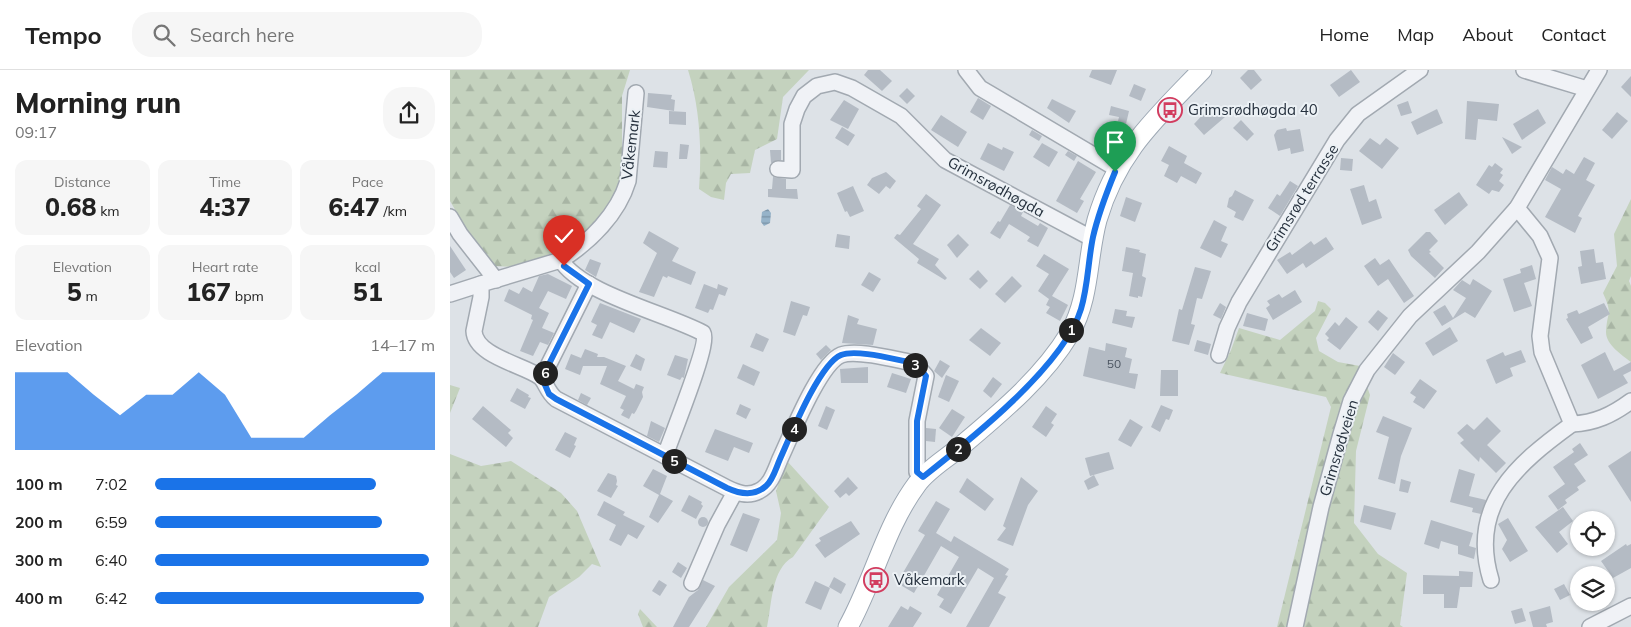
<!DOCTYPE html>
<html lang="en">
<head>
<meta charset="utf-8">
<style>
  body { margin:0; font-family:Mulish,sans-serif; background:#f6f6f6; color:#222; height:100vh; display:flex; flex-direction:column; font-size:19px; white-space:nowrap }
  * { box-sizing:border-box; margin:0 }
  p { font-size:16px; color:#767676 }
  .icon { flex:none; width:28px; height:28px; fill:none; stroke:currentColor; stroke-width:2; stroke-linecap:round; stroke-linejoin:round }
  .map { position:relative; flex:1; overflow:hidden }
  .panel { display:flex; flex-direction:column; background:#fff; width:450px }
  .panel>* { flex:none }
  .buttons { position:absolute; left:1120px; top:441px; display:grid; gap:10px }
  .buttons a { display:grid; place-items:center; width:45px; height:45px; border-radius:50%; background:#fff; box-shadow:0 1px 4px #0004; font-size:25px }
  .pin { position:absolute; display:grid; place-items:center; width:42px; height:42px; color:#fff; margin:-51px -21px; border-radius:50% 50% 50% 0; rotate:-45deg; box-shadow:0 0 5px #0007 }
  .pin .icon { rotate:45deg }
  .km { position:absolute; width:25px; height:25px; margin:-12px; border-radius:50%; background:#222; color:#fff; font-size:14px; line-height:25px; text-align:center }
  .round { display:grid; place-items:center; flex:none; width:52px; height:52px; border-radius:20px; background:#f6f6f6 }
  .head { display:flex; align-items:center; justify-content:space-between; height:85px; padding:0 15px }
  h1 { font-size:28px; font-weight:800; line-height:38px }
  .stats { display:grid; grid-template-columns:repeat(3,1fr); gap:8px; height:85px; padding:5px 15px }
  .stats div { display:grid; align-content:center; border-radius:12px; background:#f6f6f6; text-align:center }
  .stats b { font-size:25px; font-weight:800 }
  .stats small { font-size:14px; font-weight:400 }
  .stats p { font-size:14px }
  .chart { height:140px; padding:10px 15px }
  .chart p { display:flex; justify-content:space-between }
  .chart svg { width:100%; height:90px; margin-top:5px; fill:#1a73e8; opacity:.7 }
  ul { padding:0 15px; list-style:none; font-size:16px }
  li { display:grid; grid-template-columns:80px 60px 1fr; align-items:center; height:38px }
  li i { height:12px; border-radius:6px; background:#1a73e8 }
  header { display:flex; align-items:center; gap:30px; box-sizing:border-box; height:70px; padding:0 25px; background:#fff; border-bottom:1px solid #e0e0e0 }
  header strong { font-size:24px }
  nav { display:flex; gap:28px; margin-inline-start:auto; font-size:18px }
  .search { width:350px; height:45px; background:#f6f6f6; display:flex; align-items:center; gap:12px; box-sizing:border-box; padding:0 18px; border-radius:20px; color:#767676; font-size:19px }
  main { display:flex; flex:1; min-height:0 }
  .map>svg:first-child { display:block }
  .forest { fill:url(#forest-firs) }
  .water { fill:url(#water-rules) }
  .building { fill:#b4bbc4 }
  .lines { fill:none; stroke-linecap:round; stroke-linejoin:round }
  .minor-casing { stroke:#a2a9b1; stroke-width:18 }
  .major-casing { stroke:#9ca7b3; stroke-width:21 }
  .minor { stroke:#f0f2f6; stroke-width:15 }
  .major { stroke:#fff; stroke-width:19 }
  .route-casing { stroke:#fff; stroke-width:10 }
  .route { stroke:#1a73e8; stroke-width:6 }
  .labels { text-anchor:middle; stroke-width:4; stroke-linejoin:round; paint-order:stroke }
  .number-label { font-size:12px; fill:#4a5460 }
  .poi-label { font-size:15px; fill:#26313e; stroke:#ecf1f5; text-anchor:start }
  .street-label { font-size:15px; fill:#26313e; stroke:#ecf1f5 }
</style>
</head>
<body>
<header>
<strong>Tempo</strong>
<div class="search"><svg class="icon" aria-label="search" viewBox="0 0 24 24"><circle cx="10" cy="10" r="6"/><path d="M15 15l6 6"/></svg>Search here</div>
<nav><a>Home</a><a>Map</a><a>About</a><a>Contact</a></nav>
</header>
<main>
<section class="panel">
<div class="head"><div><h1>Morning run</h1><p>09:17</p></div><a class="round"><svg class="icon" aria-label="share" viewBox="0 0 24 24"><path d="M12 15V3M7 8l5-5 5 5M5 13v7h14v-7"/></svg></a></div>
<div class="stats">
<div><p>Distance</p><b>0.68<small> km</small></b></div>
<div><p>Time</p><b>4:37</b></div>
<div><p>Pace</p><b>6:47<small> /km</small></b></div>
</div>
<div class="stats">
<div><p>Elevation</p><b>5<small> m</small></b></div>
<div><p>Heart rate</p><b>167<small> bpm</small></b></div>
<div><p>kcal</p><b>51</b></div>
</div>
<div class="chart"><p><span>Elevation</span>14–17 m</p>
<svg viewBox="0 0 160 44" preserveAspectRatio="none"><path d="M0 44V6L10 6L20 6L30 17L40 27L50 17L60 17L70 6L80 17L90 38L100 38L110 38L120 27L130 17L140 6L150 6L160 6V44z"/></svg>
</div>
<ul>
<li><b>100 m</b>7:02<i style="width:79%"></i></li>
<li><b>200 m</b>6:59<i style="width:81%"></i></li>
<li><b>300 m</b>6:40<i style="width:98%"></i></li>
<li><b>400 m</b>6:42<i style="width:96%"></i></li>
</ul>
</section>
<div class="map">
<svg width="1181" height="557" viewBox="0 0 1181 557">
  <defs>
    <pattern id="forest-firs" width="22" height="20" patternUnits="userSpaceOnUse" patternTransform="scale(1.25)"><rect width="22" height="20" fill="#c4d2be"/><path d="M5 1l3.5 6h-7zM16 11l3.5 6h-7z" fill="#a8b5a4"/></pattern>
    <pattern id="water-rules" width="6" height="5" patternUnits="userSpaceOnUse" patternTransform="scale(1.25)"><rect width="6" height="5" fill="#96b3c9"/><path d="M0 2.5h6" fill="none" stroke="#7a92a5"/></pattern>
  </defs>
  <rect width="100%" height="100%" fill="#dde2e7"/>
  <!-- forest -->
  <g class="forest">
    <path d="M0,0H180L172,26V118L144,154L122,175L68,197L42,196L18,162L0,131Z"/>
    <path d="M238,0H359L333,27L327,69L305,80L300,103L281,104L276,113L274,130L261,127L249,119C252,79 250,38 238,0Z"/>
    <path d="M1181,129V206L1179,211L1181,216V292C1172,285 1156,275 1156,262C1157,241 1163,245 1153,223L1167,196L1164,164Z"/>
    <path d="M868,231L875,233L881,239L866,268L869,281L888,292L910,296L920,325L906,381L904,453L928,484L957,503L950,555L953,557H827L881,337L876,327L770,303L781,280L789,258L830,270L865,241Z"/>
    <path d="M0,315L10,318L0,343Z"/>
    <path d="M0,384L31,396L61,391L111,423L127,441L151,497L142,494L129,507L99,527L88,557H0Z"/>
    <path d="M337,391L379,437L343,487C321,499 322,535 317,557H256L279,517L327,470L331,443L326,421Z"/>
    <path d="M190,539L207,557H193L188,544Z"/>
  </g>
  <!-- water -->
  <path class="water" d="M318,139L321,143L320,153L314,156L311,152L312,142Z"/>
  <!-- building -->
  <g class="building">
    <path d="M418,0H430L442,11L432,21L414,5Z"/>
    <path d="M642,0H667L661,15L639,7Z"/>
    <path d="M798,0H804L812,10L801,20L790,8Z"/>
    <path d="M901,0L910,12L889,27L880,15Z"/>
    <path d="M1181,6V27L1171,17Z"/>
    <path d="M684,14L696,19L691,31L679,26Z"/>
    <path d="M457,18L465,26L457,34L449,26Z"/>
    <path d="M198,23L222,25L221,29L225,30L224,41L197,37Z"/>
    <path d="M528,28L541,36L533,50L520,42Z"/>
    <path d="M602,29L626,41L619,53L597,38Z"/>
    <path d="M394,30L409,39L398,59L380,50Z"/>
    <path d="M958,31L962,43L951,46L947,35Z"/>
    <path d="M1017,31L1049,34L1047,51L1028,49L1026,70L1015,69Z"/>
    <path d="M661,36L679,41L676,54L668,51L669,47L659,45Z"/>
    <path d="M759,38L765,45L769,41L775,47L754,65L744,54Z"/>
    <path d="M987,39L993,53L967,65L961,52Z"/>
    <path d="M1088,39L1096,53L1072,70L1063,54Z"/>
    <path d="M219,41L236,42V55L219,54Z"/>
    <path d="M1167,42L1178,51L1162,69L1152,60Z"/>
    <path d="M491,45L517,62L508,77L481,60Z"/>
    <path d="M791,50L804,64L797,71L783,58Z"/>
    <path d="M392,57L405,65L398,76L385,68Z"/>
    <path d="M836,58L837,61L850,59L854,81L841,84L840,78L828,81L824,65L827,60Z"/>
    <path d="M582,60L592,66L589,71L579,65Z"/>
    <path d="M1052,67L1072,77L1062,84Z"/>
    <path d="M920,68L930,75L936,68L949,78L932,99L909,81Z"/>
    <path d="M538,73L552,80L553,77L564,82L554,101L530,89Z"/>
    <path d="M592,73L608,82L599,97L583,87Z"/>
    <path d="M230,74L239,75L237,89H229Z"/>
    <path d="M719,76L737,86L734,93L752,103L746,114L731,106L727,113L714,106L719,95L711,91Z"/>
    <path d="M320,80H331V90L321,93Z"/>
    <path d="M205,81L218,82L217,98L203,97Z"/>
    <path d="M618,81L627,86L624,91L615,85Z"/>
    <path d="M1134,87L1145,93L1136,110L1145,115L1128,146L1132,148L1125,163L1095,147L1111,119L1095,110L1102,97L1113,104L1116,99L1124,104Z"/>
    <path d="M891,88L903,89L902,101L890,100Z"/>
    <path d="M628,91L646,102L630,129L634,131L627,143L606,131Z"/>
    <path d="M1045,93L1053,99L1050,103L1053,105L1049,111L1054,115L1049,122L1042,120L1039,124L1026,115L1039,95L1042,97Z"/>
    <path d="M436,102L446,111L440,119L436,116L429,124L417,115L422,108Z"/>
    <path d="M323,107L336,109V119H347L348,129L318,127V119H322Z"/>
    <path d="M840,111L848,116L830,146L818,138L827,124L830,126Z"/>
    <path d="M914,115L919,132L926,129L932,148L912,155L900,119Z"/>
    <path d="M403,116L414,141L400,147L397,141L395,142L387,123Z"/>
    <path d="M785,120L804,130L793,151L784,147L786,142L777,137L779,128L782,126Z"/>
    <path d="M1009,122L1018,135L995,155L984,140Z"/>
    <path d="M476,124L491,135L463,174L489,189L485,195L497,208L495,210L467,193L469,189L444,168L447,164L450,165L471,139L467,136Z"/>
    <path d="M676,127L692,133L685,152L670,146Z"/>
    <path d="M560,135L573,142L571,146L588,156L590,153L598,158L588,177L577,171L580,167L559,154L550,169L540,163L548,151L550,152Z"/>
    <path d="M764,150L777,157L771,171L778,174L771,188L750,178Z"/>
    <path d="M199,161L229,178L222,191L246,202L241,215L218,206L217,208L213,206L204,227L189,222L207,183L193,173Z"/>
    <path d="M976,162H980L988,171L979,180L981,182L979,183L994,198L985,208L961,186L958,180Z"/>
    <path d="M387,164L400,166L399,179L385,177Z"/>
    <path d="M508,164L519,175L507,188L497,175Z"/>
    <path d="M876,167L884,179L856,198L853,193L837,204L827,190L840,182L842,185L861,171L864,175Z"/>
    <path d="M0,176L16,200L4,208L0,202Z"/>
    <path d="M676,177L690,180L689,182L696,184L692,206L696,208L692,227L688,226V228L679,226L683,203L672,201Z"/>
    <path d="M1144,179L1146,193L1153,192L1156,209L1131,214L1128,197L1132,196L1130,181Z"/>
    <path d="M594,184L619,199L602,226L618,235L610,251L596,243L600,237L596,235L599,229L588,221L599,204L586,196Z"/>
    <path d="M925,188L930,195L939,189L964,226L954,233L938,209L928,216L914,196Z"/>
    <path d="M140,189L151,193L146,207L135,200Z"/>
    <path d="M1082,195L1086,209L1074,213L1082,236L1064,242L1053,209L1071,203L1070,199Z"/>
    <path d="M745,197L761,201L752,229L747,228L741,254L745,255L739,275L722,271L729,239L732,240Z"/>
    <path d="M528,200L538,211L530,219L519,209Z"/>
    <path d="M419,202L431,209L423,222L411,215Z"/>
    <path d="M98,204L122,216L116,229L98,221L89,238L99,243L92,258L104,263L98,275L90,272L83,286L70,281L83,250L81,249L82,245L54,231L59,219L69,224L73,217L82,222L89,206Z"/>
    <path d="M562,206L572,216L555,233L545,224Z"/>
    <path d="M1023,209L1042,221L1025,248L1015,242L992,256L983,242L995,235L1003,248L1016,228L1003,220L1012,210L1020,215Z"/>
    <path d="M254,214L267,219L268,214L278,218L275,226L269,224L263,240L260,239L258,243L245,238Z"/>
    <path d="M845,220L852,232L823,250L816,238L820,235L817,231L829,224L832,228Z"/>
    <path d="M341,231L360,237L357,246L353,245L345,266L333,262Z"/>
    <path d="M150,233L191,249L184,263L160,252L152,269L142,265L147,255L141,252Z"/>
    <path d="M770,233L776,237L771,249L763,245Z"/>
    <path d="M1154,233L1160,244L1138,257L1143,268L1131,274L1116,249L1118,248L1117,244L1127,240L1129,244Z"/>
    <path d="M665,239L677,241L676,246L685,247L682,258L662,253Z"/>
    <path d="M928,240L938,248L928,261L918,252Z"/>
    <path d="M797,243L818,249L815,261L793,256Z"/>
    <path d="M398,245L409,249L407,254L427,259L423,275L392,273Z"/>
    <path d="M896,247L908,257L890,280L877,270L879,268L875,264L885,252L889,256Z"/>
    <path d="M1000,257L1008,271L983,286L975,273Z"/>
    <path d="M531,258L551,273L540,286L519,270Z"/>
    <path d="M306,263L319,269L313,282L300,277Z"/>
    <path d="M747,270L761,274L758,285L744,281Z"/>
    <path d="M656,273L677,278L675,287L682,289L679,303L688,304L685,319L633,306L639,277L655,281Z"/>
    <path d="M376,275L381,280L371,290L366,284Z"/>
    <path d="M135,279L148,284L147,287H154L176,296L168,311L184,319L186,314L194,317L192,322L193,327L186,341L184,344L182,343L179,349L171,345L174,340L170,338L176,326L150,314L157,296H133L130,305L115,299L121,284L131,288Z"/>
    <path d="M1071,280L1076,292L1060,298L1063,306L1046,314L1036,290L1053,282L1055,286Z"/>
    <path d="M1155,282L1164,301L1181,292V301L1173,305L1178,313L1148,329L1131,295Z"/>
    <path d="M943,283L955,292L945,305L934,297Z"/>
    <path d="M186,284L195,289L191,301L180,296Z"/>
    <path d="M225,285L238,289L234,308L232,307L230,310L217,305Z"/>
    <path d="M490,290L500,296L492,308L484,301Z"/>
    <path d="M293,294L310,302L304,316L287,308Z"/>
    <path d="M418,297V313H391L390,299Z"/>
    <path d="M711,300H728V326H710Z"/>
    <path d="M442,303L461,309L456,323L437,317Z"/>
    <path d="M496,305L509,311L499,332L488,327Z"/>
    <path d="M543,307L552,314L541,328L533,321Z"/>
    <path d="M970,309L987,321L974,339L963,332L966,327L960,323Z"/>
    <path d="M67,318L79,325L78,327L81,328L75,339L60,331Z"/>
    <path d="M131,323L141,328L137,335L128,330Z"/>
    <path d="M290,334L301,339L296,349L286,344Z"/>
    <path d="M711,335L723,340L719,350L716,349L710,362L701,357Z"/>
    <path d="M33,336L61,360L58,363L63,368L56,377L22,349Z"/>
    <path d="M376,336L385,340L377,360L368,356Z"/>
    <path d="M596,336L607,344L601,353L604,355L596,367L582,357Z"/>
    <path d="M502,339L515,347L502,367L489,358Z"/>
    <path d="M933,346L962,358L951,386L945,414L928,409L939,367L926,362Z"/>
    <path d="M1037,347L1051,361L1037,375L1056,393L1046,403L1030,387L1029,392L1010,373L1014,370L1007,363L1017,354L1024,360Z"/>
    <path d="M680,349L693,357L681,377L668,370Z"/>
    <path d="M201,351L215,358L209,372L197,366Z"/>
    <path d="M476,358L486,359L485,372L476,371Z"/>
    <path d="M265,359L303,373L299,383L284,377L278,391L255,382Z"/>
    <path d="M115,362L127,368L124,375L126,376L120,388L105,380Z"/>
    <path d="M1130,373L1138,385L1124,394L1136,411L1127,417L1129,420L1115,430L1117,433L1108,440L1098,426L1115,414L1103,397L1124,382L1122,379Z"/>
    <path d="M1181,381V432L1158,396Z"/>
    <path d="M659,382L664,399L640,406L635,388Z"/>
    <path d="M203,399L217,406L210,424L223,431L208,453L199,447L209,425L193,416Z"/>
    <path d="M1009,399L1025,404L1019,426L1036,430L1031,444L1022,442L1023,438L1000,432Z"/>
    <path d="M158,403L166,406L167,411L166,415L168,416L161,428L147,421Z"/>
    <path d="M644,405L649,415L638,420L634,411Z"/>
    <path d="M398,407L408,418L399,426L396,423L390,428L384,421Z"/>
    <path d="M571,407L588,421L578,435L563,476L547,470L556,458L553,456Z"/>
    <path d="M517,408L544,429L535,441L509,422Z"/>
    <path d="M951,409L961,412L958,423L949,421Z"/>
    <path d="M239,425L252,432L251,434L253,436L246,449L231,441Z"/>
    <path d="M154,431L175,442L173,445L195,456L187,469L178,464L171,476L159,470L166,455L147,445Z"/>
    <path d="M486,431L500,439L486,463L501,472L504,466L559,499L555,505L558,506L548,523L556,527L539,557H516L544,508L528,498L501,544L489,537L494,529L487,525L509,487L491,476L464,523L447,513L475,465L468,461Z"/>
    <path d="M914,435L946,443L941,460L910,452Z"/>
    <path d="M1113,437L1123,451L1109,462L1118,474L1107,483L1085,457Z"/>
    <path d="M293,443L310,449L297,482L280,475Z"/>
    <circle cx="253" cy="452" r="5"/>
    <path d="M1058,448L1078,481L1060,492L1052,479L1057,470L1048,454Z"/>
    <path d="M981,450L1023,463L1019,476L1026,478L1024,489L1008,484V476L991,471L989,479L974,474Z"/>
    <path d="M401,451L410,464L375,488L365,475L371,471L369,468Z"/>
    <path d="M1176,474L1177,476L1181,474V498L1163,508L1151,491Z"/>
    <path d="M228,492L237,498L231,508L222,502Z"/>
    <path d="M1009,501L1023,502L1022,517H1010L1007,538H994V524H973V505L1009,506Z"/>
    <path d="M384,507L396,514L391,524L379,517Z"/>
    <path d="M209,510L217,515L210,526L202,521Z"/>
    <path d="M253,510L265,516L239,557H223L239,527L248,520Z"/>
    <path d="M365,511L380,518L371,540L355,533Z"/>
    <path d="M1114,514L1120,525L1110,530L1104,519Z"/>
    <path d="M451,536L458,540L460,536L472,543L463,557H438Z"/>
    <path d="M1100,536L1103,552L1096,554L1097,557H1083L1079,542Z"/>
    <path d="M1072,538L1076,551L1065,554L1061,541Z"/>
  </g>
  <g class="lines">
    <defs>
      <g id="minor">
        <path d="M516,0L530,18L542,25L667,99"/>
        <path d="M1074,0L1137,19"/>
        <path d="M328,99L342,100V54L347,39L354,26L367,16L385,12L402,18L451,46L495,90L643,169"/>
        <path d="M1067,138L1090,166L1100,188L1090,266L1092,282L1122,354C1145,353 1162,345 1181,331"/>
        <path d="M0,147L10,164L46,210"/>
        <path d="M111,190C140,172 168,144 178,111L186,23"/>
        <path d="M0,224L31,214"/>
        <path d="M769,285L777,258L789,232L887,70L908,44L970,0"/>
        <path d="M92,308L139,214"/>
        <path d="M215,386C221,367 260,274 253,263C218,244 130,223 111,190L31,214V227L24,261C25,286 74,295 90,307C96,312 97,322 106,329L277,418C287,423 298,427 309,421C321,415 325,401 330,389C341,366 369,294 391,285C406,279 443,289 459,292L467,296L476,306L467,351V402L473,407"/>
        <path d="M1041,510C1018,435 1067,394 1122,354"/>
        <path d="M242,513L267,455L285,422"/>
        <path d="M845,557L871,437L891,364L901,331L917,300L960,246L1028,182L1067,138L1149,0"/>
        <path d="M1140,557L1181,536"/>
      </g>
      <path id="major" d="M398,557C424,510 435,457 467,414C478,399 496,389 510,377C549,344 593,308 620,263C640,228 637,187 647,150C667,82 705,49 752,0"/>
    </defs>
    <!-- minor casing -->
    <use href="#minor" class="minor-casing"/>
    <!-- major casing -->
    <use href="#major" class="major-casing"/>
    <!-- minor -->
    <use href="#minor" class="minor"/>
    <!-- major -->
    <use href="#major" class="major"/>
  </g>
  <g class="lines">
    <defs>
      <path id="route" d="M114,196L139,214L92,308L99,324L106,329L277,418C290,424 304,427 316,416C323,410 326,398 330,389C340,367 369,294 391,285C406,279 443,289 459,292L468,296L476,306L467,351V402L473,407C520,370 614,296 631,239C638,216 638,191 643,167C648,145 656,124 665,102"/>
    </defs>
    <!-- route casing -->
    <use href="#route" class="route-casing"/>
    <!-- route -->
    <use href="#route" class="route"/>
  </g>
  <!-- icons -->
  <defs>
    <symbol id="bus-ring" viewBox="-11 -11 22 22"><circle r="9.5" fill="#ecf1f5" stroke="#d23c5f" stroke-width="1.5"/><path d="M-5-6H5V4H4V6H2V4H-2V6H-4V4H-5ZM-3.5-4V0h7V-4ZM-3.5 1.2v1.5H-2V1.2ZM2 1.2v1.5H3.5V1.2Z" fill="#d23c5f"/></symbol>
  </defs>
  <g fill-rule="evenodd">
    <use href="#bus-ring" x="706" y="26" width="28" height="28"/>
    <use href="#bus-ring" x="412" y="496" width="28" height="28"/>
  </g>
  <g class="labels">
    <!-- number labels -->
    <g class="number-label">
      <text x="664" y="298">50</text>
    </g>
    <!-- poi labels -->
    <g class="poi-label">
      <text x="738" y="45">Grimsrødhøgda 40</text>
      <text x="444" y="515">Våkemark</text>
    </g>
    <!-- street labels -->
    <g class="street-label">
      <text transform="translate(181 75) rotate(-83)" y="5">Våkemark</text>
      <text transform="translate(546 117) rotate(29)" y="5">Grimsrødhøgda</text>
      <text transform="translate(852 128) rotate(-58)" y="5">Grimsrød terrasse</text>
      <text transform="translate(889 378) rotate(-73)" y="5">Grimsrødveien</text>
    </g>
  </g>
</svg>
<div class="buttons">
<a><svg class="icon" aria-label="locate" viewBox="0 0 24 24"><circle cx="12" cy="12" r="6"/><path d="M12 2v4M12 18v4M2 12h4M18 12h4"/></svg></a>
<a><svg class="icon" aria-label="layers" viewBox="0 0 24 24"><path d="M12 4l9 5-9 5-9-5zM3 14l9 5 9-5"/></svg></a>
</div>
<div class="pin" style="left:665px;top:102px;background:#1e9e55"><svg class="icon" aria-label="arrive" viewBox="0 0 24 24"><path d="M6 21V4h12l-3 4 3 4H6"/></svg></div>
<div class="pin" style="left:114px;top:196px;background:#d93025"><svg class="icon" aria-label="check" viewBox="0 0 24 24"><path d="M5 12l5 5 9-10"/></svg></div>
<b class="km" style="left:621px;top:260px">1</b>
<b class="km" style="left:508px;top:379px">2</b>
<b class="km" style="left:465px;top:295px">3</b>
<b class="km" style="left:344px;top:359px">4</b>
<b class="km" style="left:224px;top:391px">5</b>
<b class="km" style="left:95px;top:303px">6</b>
</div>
</main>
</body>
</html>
